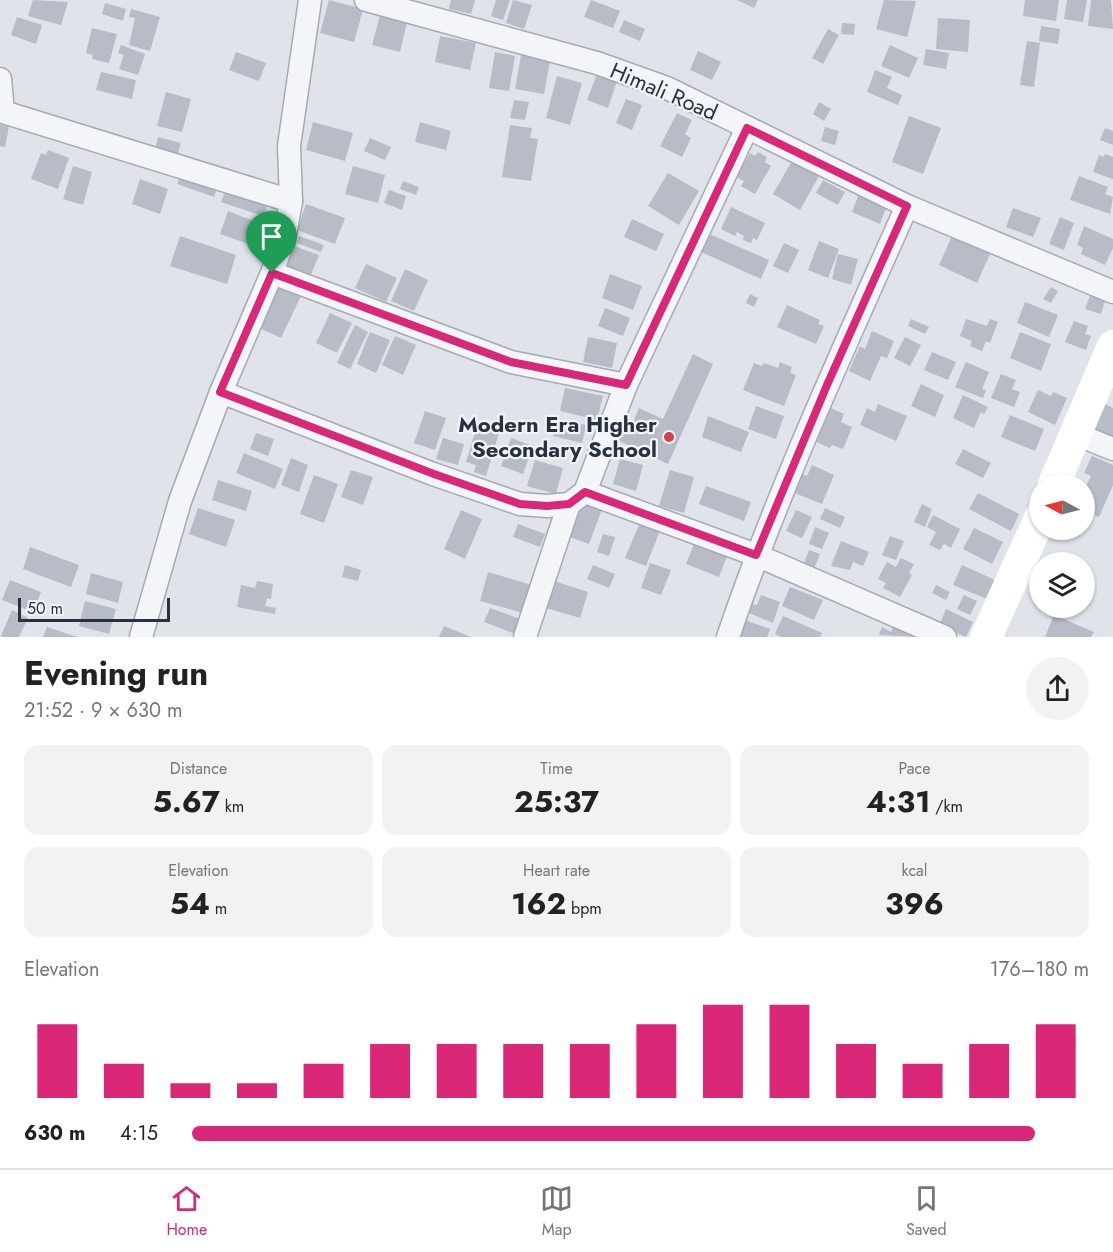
<!DOCTYPE html>
<html lang="en">
<head>
<meta charset="utf-8">
<style>
  body { margin:0; font-family:Jost,sans-serif; background:#f2f2f2; color:#222; height:100vh; display:flex; flex-direction:column; font-size:22px; white-space:nowrap }
  * { box-sizing:border-box; margin:0 }
  p { font-size:20px; color:#767676 }
  .icon { flex:none; width:33px; height:33px; fill:none; stroke:currentColor; stroke-width:2; stroke-linecap:round; stroke-linejoin:round }
  .map { position:relative; height:637px; overflow:hidden }
  .side { display:flex; flex-direction:column; background:#fff; flex:1 }
  .side>* { flex:none }
  .needle { width:39px; rotate:277deg }
  .tools { position:absolute; left:1029px; top:474px; display:grid; gap:12px }
  .tools a { display:grid; place-items:center; width:66px; height:66px; border-radius:50%; background:#fff; box-shadow:0 2px 4px #0004; font-size:30px }
  .scale { position:absolute; left:18px; bottom:15px; width:152px; box-sizing:border-box; padding-left:6px; border:3px solid #283042; border-top:0; font-size:16px; line-height:21px; white-space:nowrap; color:#283042; -webkit-text-stroke:4px #f0f3f7; paint-order:stroke }
  .pin { position:absolute; display:grid; place-items:center; width:51px; height:51px; color:#fff; margin:-62px -26px; border-radius:50% 50% 50% 0; rotate:-45deg; box-shadow:0 0 6px #0007 }
  .pin .icon { rotate:45deg }
  .round { display:grid; place-items:center; flex:none; width:63px; height:63px; border-radius:32px; background:#f2f2f2 }
  .head { display:flex; align-items:center; justify-content:space-between; height:102px; padding:0 24px }
  h1 { font-size:33px; font-weight:700; line-height:45px }
  .metrics { display:grid; grid-template-columns:repeat(3,1fr); gap:9px; height:102px; padding:6px 24px }
  .metrics div { display:grid; align-content:center; border-radius:15px; background:#f2f2f2; text-align:center }
  .metrics b { font-size:30px; font-weight:700 }
  .metrics small { font-size:16px; font-weight:400 }
  .metrics p { font-size:16px }
  .chart { height:168px; padding:12px 24px }
  .chart p { display:flex; justify-content:space-between }
  .chart svg { width:100%; height:108px; margin-top:6px; stroke:#db2777; stroke-width:6 }
  ul { padding:0 24px; list-style:none; font-size:20px }
  li { display:grid; grid-template-columns:96px 72px 1fr; align-items:center; height:45px }
  li i { height:15px; border-radius:8px; background:#db2777 }
  .tab-bar { display:flex; justify-content:space-around; align-items:center; height:84px; border-top:2px solid #e0e0e0; background:#fff; font-size:16px; color:#767676 }
  .tab-bar a { display:grid; justify-items:center; gap:3px }
  .tab-bar .on { color:#db2777 }
  .map>svg:first-child { display:block }
  .building { fill:#b7bcc7 }
  .lines { fill:none; stroke-linecap:round; stroke-linejoin:round }
  .street-casing { stroke:#a5aab4; stroke-width:25 }
  .street { stroke:#f3f5f8; stroke-width:22 }
  .secondary { stroke:#fff; stroke-width:32 }
  .route-casing { stroke:#fff; stroke-width:12 }
  .route { stroke:#db2777; stroke-width:8 }
  .poi-dot { fill:#d3414c; stroke:#f0f3f7; stroke-width:2 }
  .labels { text-anchor:middle; stroke-width:4.5; stroke-linejoin:round; paint-order:stroke }
  .street-label { font-size:22px; fill:#283042; stroke:#f0f3f7 }
  .poi-label { font-size:22px; font-weight:bold; fill:#283042; stroke:#f0f3f7; text-anchor:end }
</style>
</head>
<body>
<div class="map">
<svg width="1113" height="637" viewBox="0 0 1113 637">
  <rect width="100%" height="100%" fill="#e0e3ea"/>
  <!-- building -->
  <g class="building">
    <path d="M33,0L68,2L61,25L28,16Z"/>
    <path d="M329,0L363,9L354,42L320,33Z"/>
    <path d="M451,0H475L471,14L449,9Z"/>
    <path d="M496,0H510L503,20L491,16Z"/>
    <path d="M513,0L532,5L524,29L506,23Z"/>
    <path d="M591,0L620,11L613,28L584,17Z"/>
    <path d="M737,0H758L754,8Z"/>
    <path d="M884,0L916,1L907,37L876,29Z"/>
    <path d="M1025,0H1059L1056,21L1023,16Z"/>
    <path d="M1067,0H1087L1083,22L1064,19Z"/>
    <path d="M1091,0H1111L1113,29L1088,26Z"/>
    <path d="M105,3L126,9L123,21L102,14Z"/>
    <path d="M131,9L160,17L150,51L129,45L135,18L129,17Z"/>
    <path d="M380,15L407,22L400,52L372,45Z"/>
    <path d="M17,17L42,25L36,44L11,35Z"/>
    <path d="M938,18L970,20L968,52L936,49Z"/>
    <path d="M624,20L645,29L640,41L619,32Z"/>
    <path d="M842,23L855,24L854,35L841,34Z"/>
    <path d="M1041,26L1060,29L1058,44L1039,41Z"/>
    <path d="M92,28L117,34L109,63L92,59L93,55L86,53Z"/>
    <path d="M828,29L839,35L823,64L812,58Z"/>
    <path d="M440,36L476,43L470,70L435,62Z"/>
    <path d="M1027,41L1040,43L1034,87L1020,85Z"/>
    <path d="M121,45L145,54L138,75L119,69L124,55L118,53Z"/>
    <path d="M890,45L918,58L909,78L881,66Z"/>
    <path d="M926,49L949,53L946,69L923,65Z"/>
    <path d="M698,51L721,62L712,80L690,70Z"/>
    <path d="M236,52L266,63L259,81L229,70Z"/>
    <path d="M495,52L515,56L509,91L489,88Z"/>
    <path d="M521,55L550,61L544,94L515,89Z"/>
    <path d="M875,70L892,77L887,88L902,95L898,105L867,92Z"/>
    <path d="M101,72L136,80L132,99L96,90Z"/>
    <path d="M597,74L617,81L608,108L587,100Z"/>
    <path d="M557,76L582,83L570,125L546,118Z"/>
    <path d="M166,92L191,99L182,132L157,126Z"/>
    <path d="M626,99L642,105L632,130L616,123Z"/>
    <path d="M514,100L529,102L525,120L510,118Z"/>
    <path d="M819,102L831,109L824,121L813,114Z"/>
    <path d="M677,113L692,120L685,134L691,138L682,157L660,146Z"/>
    <path d="M909,116L941,128L923,174L892,162Z"/>
    <path d="M313,122L353,133L345,161L306,150Z"/>
    <path d="M420,122L451,131L446,150L415,142Z"/>
    <path d="M0,125L9,126L5,147L0,146Z"/>
    <path d="M510,125L532,128L530,138L538,139L531,181L502,177Z"/>
    <path d="M825,127L839,131L835,145L821,141Z"/>
    <path d="M1105,128L1113,131V145L1100,140Z"/>
    <path d="M158,137L181,143L177,156L155,150Z"/>
    <path d="M370,138L391,147L385,160L364,151Z"/>
    <path d="M48,150L69,158L58,189L31,179L41,153L46,155Z"/>
    <path d="M758,152L767,157L765,162L771,166L755,194L741,186L744,181L736,177L750,153L755,156Z"/>
    <path d="M1105,154L1113,157V179L1093,172L1099,155L1104,157Z"/>
    <path d="M792,161L819,176L800,210L773,194Z"/>
    <path d="M73,166L92,172L83,205L63,199Z"/>
    <path d="M353,166L385,175L378,203L345,194Z"/>
    <path d="M182,173L218,185L214,197L177,184Z"/>
    <path d="M668,173L699,191L679,225L648,206Z"/>
    <path d="M1079,176L1108,187L1105,194L1113,197L1110,214L1070,200Z"/>
    <path d="M140,179L168,189L160,214L132,204Z"/>
    <path d="M823,180L845,192L838,205L816,193Z"/>
    <path d="M403,181L419,187L416,195L400,189Z"/>
    <path d="M226,188L268,203L263,216L221,202Z"/>
    <path d="M389,190L406,196L402,210L384,203Z"/>
    <path d="M859,194L887,205L880,224L852,212Z"/>
    <path d="M306,204L345,218L335,244L297,230Z"/>
    <path d="M731,207L765,223L757,240L753,238L751,243L743,240L744,236L737,232L735,236L721,229Z"/>
    <path d="M1013,208L1041,218L1033,237L1006,227Z"/>
    <path d="M228,211L262,224L254,246L220,234Z"/>
    <path d="M1060,217L1074,223L1064,250L1049,244Z"/>
    <path d="M632,219L664,234L656,251L624,237Z"/>
    <path d="M1084,226L1113,239V248L1105,265L1081,254L1083,248L1077,245Z"/>
    <path d="M707,233L769,260L761,279L699,251Z"/>
    <path d="M180,236L236,255L227,284L170,266Z"/>
    <path d="M299,236L324,245L321,252L297,243Z"/>
    <path d="M952,236L990,254L977,283L939,265Z"/>
    <path d="M819,241L839,249L828,278L808,270Z"/>
    <path d="M784,243L799,250L788,273L773,266Z"/>
    <path d="M294,246L319,255L310,277L286,268Z"/>
    <path d="M838,254L858,259L851,285L832,279Z"/>
    <path d="M366,264L397,278L386,302L355,288Z"/>
    <path d="M405,269L428,280L414,311L391,301Z"/>
    <path d="M610,274L642,286L633,310L602,298Z"/>
    <path d="M277,285L301,296L281,338L257,327Z"/>
    <path d="M1051,287L1058,291L1051,303L1043,299Z"/>
    <path d="M1091,293L1106,298L1101,314L1085,309Z"/>
    <path d="M750,294L758,298L754,307L746,303Z"/>
    <path d="M1025,302L1058,315L1049,337L1017,323Z"/>
    <path d="M787,305L820,320L818,324L824,326L816,344L777,327Z"/>
    <path d="M605,308L630,318L623,336L598,326Z"/>
    <path d="M330,313L352,323L337,353L316,343Z"/>
    <path d="M911,319L929,327L925,334L908,326Z"/>
    <path d="M966,319L987,326L990,319L998,322L990,343L986,341L982,351L970,346L972,341L960,336Z"/>
    <path d="M1074,321L1088,326L1085,334L1091,336L1086,350L1065,342Z"/>
    <path d="M355,325L368,332L350,369L337,363Z"/>
    <path d="M872,331L894,341L887,358L881,356L870,381L849,371L860,346L865,349Z"/>
    <path d="M370,332L390,340L376,373L357,364Z"/>
    <path d="M1020,332L1051,344L1041,371L1010,358Z"/>
    <path d="M395,336L416,345L403,375L382,365Z"/>
    <path d="M588,337L617,343L612,368L583,362Z"/>
    <path d="M905,337L921,345L910,366L894,358Z"/>
    <path d="M932,352L956,362L948,380L924,370Z"/>
    <path d="M693,354L713,364L668,464L615,439L625,418L633,422L639,408L663,419Z"/>
    <path d="M780,362L792,367L790,373L796,375L784,406L743,390L754,363L762,366L764,363L778,368Z"/>
    <path d="M966,362L989,372L982,389L986,390L983,398L955,387Z"/>
    <path d="M1001,374L1016,380L1012,389L1020,392L1014,407L991,398Z"/>
    <path d="M921,384L944,395L935,417L911,406Z"/>
    <path d="M565,388L603,396L597,420L560,411Z"/>
    <path d="M1038,390L1051,396L1053,392L1067,398L1055,425L1028,412Z"/>
    <path d="M963,395L988,407L984,414L981,412L974,428L953,418Z"/>
    <path d="M1103,403L1113,408V438L1092,429Z"/>
    <path d="M878,404L907,416L896,441L860,425L867,408L875,412Z"/>
    <path d="M756,406L784,416L776,439L748,429Z"/>
    <path d="M831,408L844,414L841,422L852,427L843,449L832,445L830,448L812,440L818,426L822,428Z"/>
    <path d="M425,411L446,418L435,450L414,443Z"/>
    <path d="M1010,415L1044,429L1035,451L1001,437Z"/>
    <path d="M708,416L749,432L741,452L702,437Z"/>
    <path d="M557,419L586,425L582,443L553,436Z"/>
    <path d="M477,426L499,433L486,476L474,472L476,465L466,462Z"/>
    <path d="M256,433L274,439L268,456L250,449Z"/>
    <path d="M443,438L464,444L458,465L436,459Z"/>
    <path d="M511,438L533,446L523,474L501,466Z"/>
    <path d="M963,449L991,463L983,478L955,464Z"/>
    <path d="M244,453L283,469L275,489L236,473Z"/>
    <path d="M1092,456L1113,465V485L1099,517L1088,512L1092,504L1084,501L1089,490L1085,488L1091,476L1084,473Z"/>
    <path d="M291,458L308,465L299,492L281,485Z"/>
    <path d="M620,459L643,465L636,491L613,484Z"/>
    <path d="M535,460L563,468L556,494L527,486Z"/>
    <path d="M812,465L834,475L822,504L792,492L800,473L807,476Z"/>
    <path d="M351,470L373,477L363,505L341,497Z"/>
    <path d="M670,470L694,477L684,513L659,506Z"/>
    <path d="M314,475L338,484L324,523L300,514Z"/>
    <path d="M218,480L252,491L246,511L212,500Z"/>
    <path d="M706,486L751,502L744,521L699,504Z"/>
    <path d="M978,493L1019,514L1011,531L969,509Z"/>
    <path d="M580,499L603,507L589,544L567,536Z"/>
    <path d="M922,504L932,509L925,527L914,522Z"/>
    <path d="M198,508L235,520L226,547L189,534Z"/>
    <path d="M825,508L845,517L840,528L820,519Z"/>
    <path d="M461,510L482,519L465,559L444,549Z"/>
    <path d="M796,510L812,517L802,538L786,531Z"/>
    <path d="M933,515L960,529L951,548L944,544L940,550L929,545L936,532L927,527Z"/>
    <path d="M641,520L661,528L646,566L625,558Z"/>
    <path d="M518,524L545,534L540,547L513,537Z"/>
    <path d="M815,527L829,533L822,549L809,544Z"/>
    <path d="M974,528L1003,542L992,564L963,549Z"/>
    <path d="M603,534L615,537L609,556L597,552Z"/>
    <path d="M890,536L904,541L896,560L882,555Z"/>
    <path d="M841,541L869,552L863,566L853,562L850,570L831,566Z"/>
    <path d="M694,544L727,556L719,577L686,564Z"/>
    <path d="M30,547L79,565L71,587L23,569Z"/>
    <path d="M809,550L820,554L814,569L803,566Z"/>
    <path d="M901,558L914,564L909,573L912,575L900,597L883,588L886,583L878,579L887,562L896,567Z"/>
    <path d="M650,563L671,570L661,595L641,588Z"/>
    <path d="M345,565L361,570L358,581L342,577Z"/>
    <path d="M593,565L615,574L609,588L587,579Z"/>
    <path d="M962,565L995,580L987,599L953,585Z"/>
    <path d="M488,572L532,585L523,613L480,601Z"/>
    <path d="M91,573L123,582L118,603L86,594Z"/>
    <path d="M10,580L41,592L33,612L2,600Z"/>
    <path d="M257,581L273,584L271,599L267,598L265,606L276,608L275,614L237,607L241,585L255,588Z"/>
    <path d="M554,581L588,592L580,618L546,608Z"/>
    <path d="M936,585L950,592L946,600L932,593Z"/>
    <path d="M790,587L823,600L814,620L782,606Z"/>
    <path d="M761,595L780,602L773,623L749,613L752,604L757,605Z"/>
    <path d="M964,595L977,601L970,615L957,609Z"/>
    <path d="M85,601L116,609L109,634L79,626Z"/>
    <path d="M490,608L520,619L515,634L484,622Z"/>
    <path d="M946,609L973,622L966,637L939,626Z"/>
    <path d="M12,610L28,618L19,637H3L1,636Z"/>
    <path d="M1054,615L1094,632L1091,637H1045Z"/>
    <path d="M783,616L822,633L820,637H781L775,634Z"/>
    <path d="M742,619L770,629L767,637H735Z"/>
    <path d="M894,625L917,637L879,635L882,627L891,632Z"/>
    <path d="M444,626L471,637H439Z"/>
    <path d="M47,627L77,637H43Z"/>
  </g>
  <g class="lines">
    <defs>
      <g id="street">
        <path d="M366,0L597,63L667,88L907,206L1113,292"/>
        <path d="M0,79L3,112"/>
        <path d="M0,111L291,201"/>
        <path d="M272,273L511,362L626,385"/>
        <path d="M221,392L433,474L520,504L547,506L569,504L585,492L626,385L747,128"/>
        <path d="M1076,434L1113,449"/>
        <path d="M585,492L756,555L945,637"/>
        <path d="M141,637L180,501L221,392L272,273L285,235L291,201L289,146L310,0"/>
        <path d="M525,637L569,504"/>
        <path d="M728,637C778,490 844,348 907,206"/>
      </g>
    </defs>
    <!-- street casing -->
    <use href="#street" class="street-casing"/>
    <!-- street -->
    <use href="#street" class="street"/>
    <!-- secondary -->
    <g class="secondary">
      <path d="M1054,484L1113,346"/>
      <path d="M986,637L1040,518"/>
    </g>
  </g>
  <g class="lines">
    <defs>
      <path id="route" d="M747,128L907,206L827,385L756,555L585,492L569,504L547,506L520,504L434,474L220,392L272,273L511,362L626,385Z"/>
    </defs>
    <!-- route casing -->
    <use href="#route" class="route-casing"/>
    <!-- route -->
    <use href="#route" class="route"/>
  </g>
  <!-- markers -->
  <circle class="poi-dot" cx="669" cy="437" r="6"/>
  <g class="labels">
    <!-- street labels -->
    <g class="street-label">
      <text transform="translate(664 91) rotate(23)" y="8">Himali Road</text>
    </g>
    <!-- poi labels -->
    <g class="poi-label">
      <text x="657" y="432">Modern Era Higher<tspan x="657" dy="25">Secondary School</tspan></text>
    </g>
  </g>
</svg>
<div class="tools">
<a><svg class="needle" viewBox="-14 -14 28 28"><path d="M0-13l5 13h-10z" fill="#e53935"/><path d="M0 13l5-13h-10z" fill="#767676"/></svg></a>
<a><svg class="icon" aria-label="layers" viewBox="0 0 24 24"><path d="M12 4l9 5-9 5-9-5zM3 14l9 5 9-5"/></svg></a>
</div>
<div class="scale">50 m</div>
<div class="pin" style="left:272px;top:273px;background:#1e9e55"><svg class="icon" aria-label="arrive" viewBox="0 0 24 24"><path d="M6 21V4h12l-3 4 3 4H6"/></svg></div>
</div>
<section class="side">
<div class="head"><div><h1>Evening run</h1><p>21:52 · 9 × 630 m</p></div><a class="round"><svg class="icon" aria-label="share" viewBox="0 0 24 24"><path d="M12 15V3M7 8l5-5 5 5M5 13v7h14v-7"/></svg></a></div>
<div class="metrics">
<div><p>Distance</p><b>5.67<small> km</small></b></div>
<div><p>Time</p><b>25:37</b></div>
<div><p>Pace</p><b>4:31<small> /km</small></b></div>
</div>
<div class="metrics">
<div><p>Elevation</p><b>54<small> m</small></b></div>
<div><p>Heart rate</p><b>162<small> bpm</small></b></div>
<div><p>kcal</p><b>396</b></div>
</div>
<div class="chart"><p><span>Elevation</span>176–180 m</p>
<svg viewBox="0 0 160 44" preserveAspectRatio="none"><path d="M5 44V14M15 44V30M25 44V38M35 44V38M45 44V30M55 44V22M65 44V22M75 44V22M85 44V22M95 44V14M105 44V6M115 44V6M125 44V22M135 44V30M145 44V22M155 44V14"/></svg>
</div>
<ul>
<li><b>630 m</b>4:15<i style="width:94%"></i></li>
</ul>
</section>
<nav class="tab-bar">
<a class="on"><svg class="icon" aria-label="home" viewBox="0 0 24 24"><path d="M3 11l9-7 9 7M6 9v11h12V9"/></svg>Home</a>
<a><svg class="icon" aria-label="map" viewBox="0 0 24 24"><path d="M3 6l6-2 6 2 6-2v14l-6 2-6-2-6 2zM9 4v14M15 6v14"/></svg>Map</a>
<a><svg class="icon" aria-label="saved" viewBox="0 0 24 24"><path d="M7 4h10v16l-5-4-5 4z"/></svg>Saved</a>
</nav>
</body>
</html>
